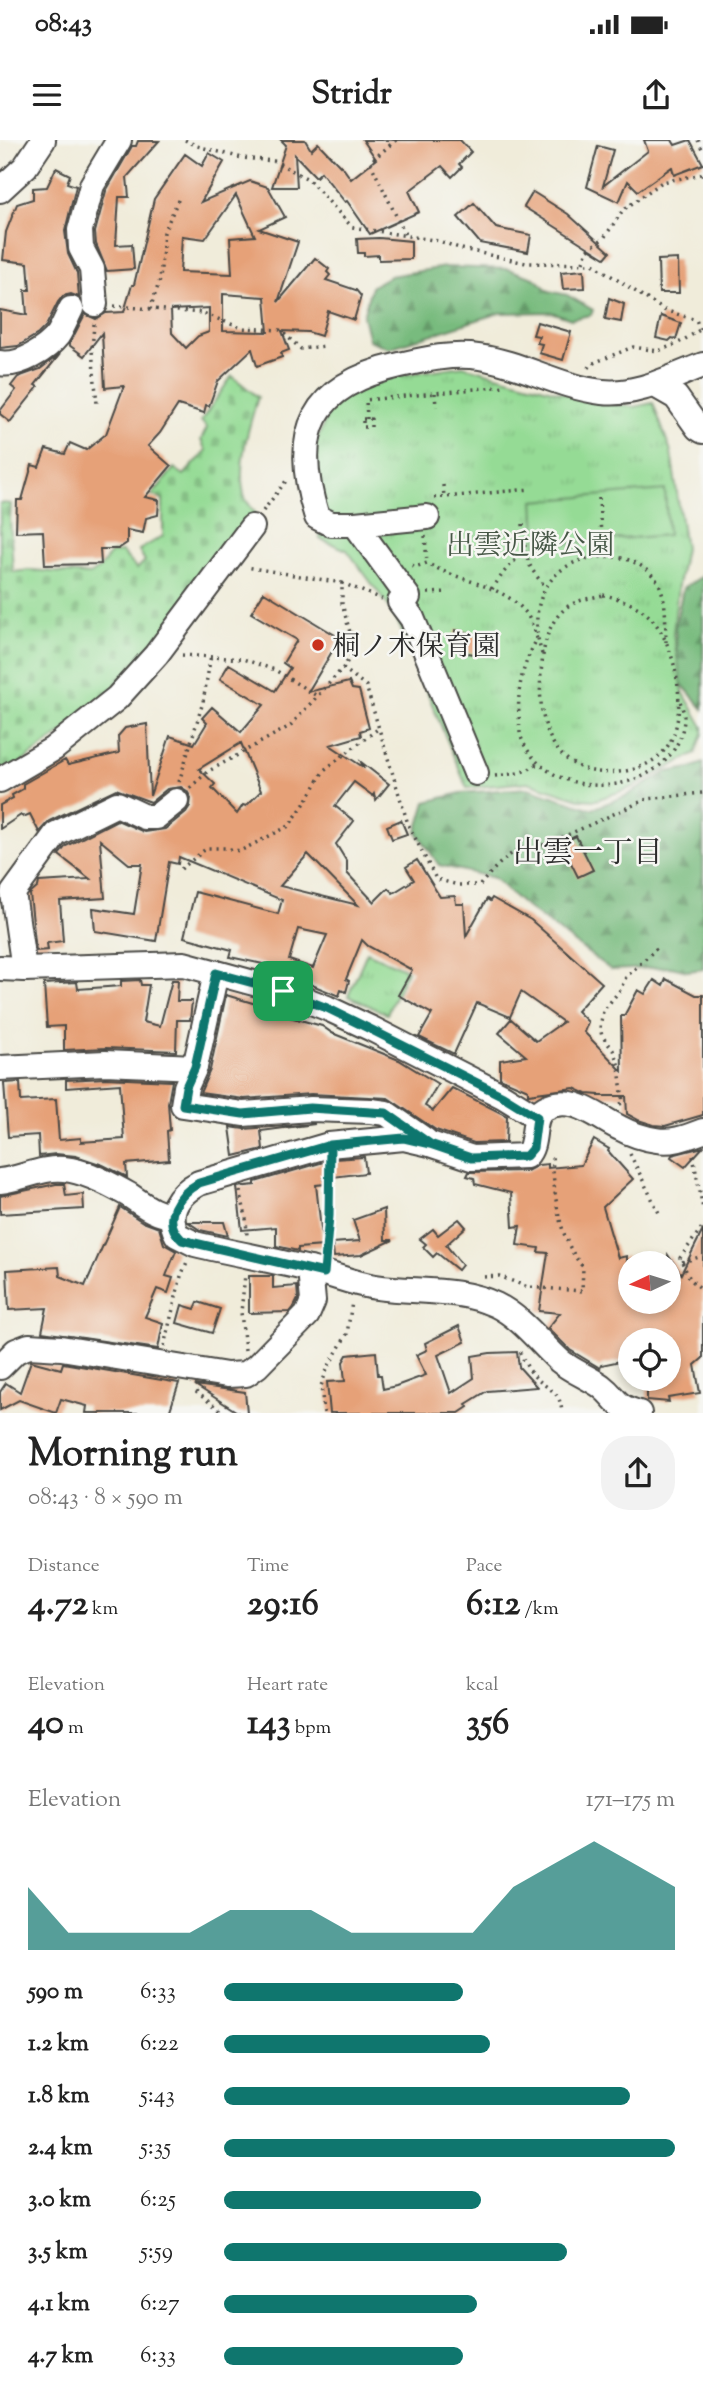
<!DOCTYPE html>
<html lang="en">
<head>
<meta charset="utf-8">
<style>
  body { margin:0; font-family:"Sorts Mill Goudy","Noto Serif JP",serif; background:#f2f2f2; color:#222; height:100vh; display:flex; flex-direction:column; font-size:26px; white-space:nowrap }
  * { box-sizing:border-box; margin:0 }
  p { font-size:23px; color:#767676 }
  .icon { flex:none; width:38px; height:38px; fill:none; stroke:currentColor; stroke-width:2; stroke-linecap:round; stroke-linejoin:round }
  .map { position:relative; height:1273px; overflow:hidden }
  .sheet { display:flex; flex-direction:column; background:#fff; flex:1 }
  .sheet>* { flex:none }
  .needle { width:46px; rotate:266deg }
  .buttons { position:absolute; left:618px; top:1111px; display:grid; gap:14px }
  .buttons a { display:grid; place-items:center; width:63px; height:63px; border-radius:50%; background:#fff; box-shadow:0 4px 10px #0003; font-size:35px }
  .pin { position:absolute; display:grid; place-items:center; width:60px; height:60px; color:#fff; margin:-30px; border-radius:14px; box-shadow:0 4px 10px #0006 }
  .round { display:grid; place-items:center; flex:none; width:74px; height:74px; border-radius:28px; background:#f2f2f2 }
  .overview { display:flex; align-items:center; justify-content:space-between; height:119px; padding:0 28px }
  h1 { font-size:38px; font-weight:800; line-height:52px }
  .metrics { display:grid; grid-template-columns:repeat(3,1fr); gap:10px; height:119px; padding:7px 28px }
  .metrics div { display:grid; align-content:center }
  .metrics b { font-size:35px; font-weight:800 }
  .metrics small { font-size:19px; font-weight:400 }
  .metrics p { font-size:19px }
  .chart { height:196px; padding:14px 28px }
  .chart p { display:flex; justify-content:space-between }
  .chart svg { width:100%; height:126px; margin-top:7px; fill:#0f766e; opacity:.7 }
  ul { padding:0 28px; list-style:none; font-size:23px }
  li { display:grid; grid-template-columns:112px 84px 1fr; align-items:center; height:52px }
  li i { height:18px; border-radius:9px; background:#0f766e }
  .status { display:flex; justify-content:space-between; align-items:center; height:49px; padding:0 35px; background:#fff; direction:ltr }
  .status svg { height:19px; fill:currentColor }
  header { display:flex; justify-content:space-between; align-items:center; height:91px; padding:0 28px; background:#fff; font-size:32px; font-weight:800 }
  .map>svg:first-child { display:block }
  .forest { fill:url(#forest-firs); stroke:#527354; stroke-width:2 }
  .cemetery { fill:url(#cemetery-stones); stroke:#608360; stroke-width:2 }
  .park { fill:url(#park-tufts); stroke:#608360; stroke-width:2 }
  .garden { fill:#95db95; stroke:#608360; stroke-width:2 }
  .building { fill:#e6a178; fill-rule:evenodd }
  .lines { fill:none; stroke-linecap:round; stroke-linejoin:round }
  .minor-casing { stroke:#494845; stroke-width:28 }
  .path { stroke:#494845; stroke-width:3.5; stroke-dasharray:2 5; stroke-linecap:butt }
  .minor { stroke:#fff; stroke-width:24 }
  .route-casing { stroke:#fff; stroke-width:14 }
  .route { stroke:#0f766e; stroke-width:9 }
  .poi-dot { fill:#c8321e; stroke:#f6f6f2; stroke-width:2.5 }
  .labels { text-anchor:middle; stroke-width:5; stroke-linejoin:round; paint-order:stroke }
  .park-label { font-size:28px; fill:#465746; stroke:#f6f6f2 }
  .poi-label { font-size:28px; fill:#2b2b2b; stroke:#f6f6f2; text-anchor:start }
  .neighbourhood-label { font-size:30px; fill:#2b2b2b; stroke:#f6f6f2 }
</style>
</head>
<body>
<div class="status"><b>08:43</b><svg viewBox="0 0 49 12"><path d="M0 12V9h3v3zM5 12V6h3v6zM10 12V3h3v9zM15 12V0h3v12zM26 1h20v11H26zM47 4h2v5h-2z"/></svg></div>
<header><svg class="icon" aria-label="menu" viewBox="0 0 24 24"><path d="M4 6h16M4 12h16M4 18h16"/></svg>Stridr<svg class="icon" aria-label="share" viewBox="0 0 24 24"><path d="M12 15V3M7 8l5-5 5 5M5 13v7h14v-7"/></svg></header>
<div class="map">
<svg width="703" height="1273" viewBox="0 0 703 1273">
  <defs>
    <pattern id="forest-firs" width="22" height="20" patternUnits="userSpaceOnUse" patternTransform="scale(1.75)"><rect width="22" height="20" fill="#78bb7e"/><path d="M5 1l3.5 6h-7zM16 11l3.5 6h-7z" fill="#639867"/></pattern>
    <pattern id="cemetery-stones" width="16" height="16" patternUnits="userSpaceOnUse" patternTransform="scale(1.75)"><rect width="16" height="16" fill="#95db95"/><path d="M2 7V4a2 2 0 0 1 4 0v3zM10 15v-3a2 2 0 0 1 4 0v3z" fill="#81bc81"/></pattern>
    <pattern id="park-tufts" width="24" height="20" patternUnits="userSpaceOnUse" patternTransform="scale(1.75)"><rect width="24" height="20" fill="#95db95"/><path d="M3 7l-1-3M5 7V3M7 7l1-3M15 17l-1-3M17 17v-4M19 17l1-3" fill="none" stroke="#81bc81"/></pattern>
  </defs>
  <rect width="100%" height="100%" fill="#f6f6f2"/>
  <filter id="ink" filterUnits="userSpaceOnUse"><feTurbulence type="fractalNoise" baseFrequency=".0143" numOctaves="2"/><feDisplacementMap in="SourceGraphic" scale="14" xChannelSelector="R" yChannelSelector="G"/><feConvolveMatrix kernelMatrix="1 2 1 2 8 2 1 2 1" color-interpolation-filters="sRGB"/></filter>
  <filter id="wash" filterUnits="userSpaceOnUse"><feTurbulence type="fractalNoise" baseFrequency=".00686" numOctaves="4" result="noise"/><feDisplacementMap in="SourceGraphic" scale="28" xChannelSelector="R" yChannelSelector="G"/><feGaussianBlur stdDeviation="1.57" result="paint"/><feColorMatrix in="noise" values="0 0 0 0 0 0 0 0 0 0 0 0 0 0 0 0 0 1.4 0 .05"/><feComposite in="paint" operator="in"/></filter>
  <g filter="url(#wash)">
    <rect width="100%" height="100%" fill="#f0ecda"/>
    <!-- forest -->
    <g class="forest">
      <path d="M445,127L508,129L534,138L549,151L567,155L593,170L591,175L571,179L551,172L499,173L389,208L369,200L363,176L371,147L390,136Z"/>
      <path d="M703,436V569L680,542L675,488L683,448Z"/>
      <path d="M703,623V829L688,831L671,827L611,830L520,762L494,738L439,725L417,692L426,662L461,653L528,648L592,669L626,656L667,632L691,628Z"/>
    </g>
    <!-- cemetery -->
    <path class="cemetery" d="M232,236L258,257C249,286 237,324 244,355C246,362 252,368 256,374L189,466L117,553L0,638V363L11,364L10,379L13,432L31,430L90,435L100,428L111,413L122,412L137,429L145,421L139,410L163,396V359L152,355L174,328L184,335L206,311L201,300L207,288L201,281Z"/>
    <!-- park -->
    <g class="park">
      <path d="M463,226L589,260L634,267L653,263L671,312L685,408L678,445L673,494L683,552L703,587V593L696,613L633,647L596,660L579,659L528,642L467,648L395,475L347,410L320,399L313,311L332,263L382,238Z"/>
      <path d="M367,812L407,830L387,874L348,856Z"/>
    </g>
    <!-- garden -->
    <path class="garden" d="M665,350L668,395L537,406L534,361Z"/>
    <g id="blocks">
      <!-- building -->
      <g class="building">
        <path d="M281,0H305L311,10L318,3L340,26L341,25L351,39L376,19L363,0H460L471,12L459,24L462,27L452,37L442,26L409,51L419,72L370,94L347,61L345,62L321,32L316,37L295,15L297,47H272L286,5Z"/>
        <path d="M644,0H672L675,5L690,0L703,24L674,35L672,27L638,51L628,41L619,62L587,47L598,6L613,10L603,46L648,11Z"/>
        <path d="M138,1H159L127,37L129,57H119L116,105L132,104L134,129L107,131L96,104L95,92L106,51L132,6H136Z"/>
        <path d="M209,13L224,22L201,62L250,41L268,47L285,77L259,89L298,102L278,162L315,118L329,129L327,132L330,135L326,140L356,150L361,156L354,180L328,171L321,196L308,192L282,191L289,210L281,213L282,217L257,226L252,209L218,241L209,266L206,265L204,273L178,265L160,293L148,306L171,326L145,357L159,360L158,375L146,378L143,393L127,390V403L118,409H100L101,424L45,425L43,391L16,392L17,360H22L32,325L39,327L46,309L65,314L70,303L86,310L106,294L124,246L105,248L102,193L84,216L69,205L85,174L96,179L106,173L124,172L132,145H134L154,59L185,14L202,26ZM236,55L255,96L230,98L232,134L180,132L182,96L205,99ZM223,154L265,157L268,192L223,191ZM209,168V192L198,196L186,208L172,193L171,170Z"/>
        <path d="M56,28L70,35L67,43L76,46L65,91L68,114L77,133L79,157L71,154L63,156L58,162L46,186L38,194L18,206L0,208V170L27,175L25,150H30L28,123L3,120L6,92L17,64L33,59V48L47,47Z"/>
        <path d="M533,52L568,74L610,112L605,118L524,67Z"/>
        <path d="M474,63L496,88L531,95L528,112L480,103L458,77Z"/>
        <path d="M379,98L411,101V119L379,120V115L364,116V113H358L357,99Z"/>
        <path d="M678,119L679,153H659L658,120Z"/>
        <path d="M584,130L585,148L563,149L561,132Z"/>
        <path d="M609,158L624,164L621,182L605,179Z"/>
        <path d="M661,176L681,183L676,199L672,198L669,201L656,198Z"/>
        <path d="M537,182L571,192L563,220L539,213L542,204L537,203L539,196L533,195Z"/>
        <path d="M60,214L35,245L38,247L10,282L0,274V271L16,250L11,246L18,237L40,229Z"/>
        <path d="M264,452L340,498L308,552L349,542L352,549L359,550L369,588L360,591L361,596L330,605L363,627L361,622L389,644L376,660L374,654L373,656L354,642L335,666L354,681L336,704L347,722V733L374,762L388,748L393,753L414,740L406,727L417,720L440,757L455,756L456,764H464L466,796L487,759L490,761L492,758L531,780L602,843L577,871L588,882L584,892L622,931L621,876H624L638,850L645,854L654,840L663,846L666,839L696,855H703V975L665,986L654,985L638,980L627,974L626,956H599V955L587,954L574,948L528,954V950L500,938V920L526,916L499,893L511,879L536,901L563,882L521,852L510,877L477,863L454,914L419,897L432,874L398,855L412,830L368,806L362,800L346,839L349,841L346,852L341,850L339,856L307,843L308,841L267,829L268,825L230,817L232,810L184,797L195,752L278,774L282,760L179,717L178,724L169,722L156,801L95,791L93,768L134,774L142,724H129L100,700L105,758L60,761L63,801L47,803L48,810L36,811L30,754L38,747L39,742L90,739L59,715L66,706L117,680L144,692L165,689L186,672L190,666L191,658L187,651L181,647L167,649L151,662L116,649L49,681L39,692L30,674L23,677L21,675L0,689V665L13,658L12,655L23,649V644L65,620L68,625L119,613L118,596L125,588L147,584L150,656L170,596L194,604L207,583L202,578L212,567L241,592L264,565L220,539L229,524L275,551L290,528L283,523L297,500L251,473ZM241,603L261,651L246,666L243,665L237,674L212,648L215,644L199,629ZM308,714L358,765L280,746ZM298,789L327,795L313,828L289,820Z"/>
        <path d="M455,490L474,494L481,500L487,516L468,513L455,502Z"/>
        <path d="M401,680L407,694L392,699L387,686Z"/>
        <path d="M576,696L593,730L578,737L561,703Z"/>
        <path d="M140,840L141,845H149L143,882L160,886L172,840H178L177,861H192L190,880H177L176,911L106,908L64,910V886L47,887L44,844L77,842L78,849L121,846V841Z"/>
        <path d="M226,855L276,870L275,873L322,886L332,893L399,920L438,944L425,966L433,971L452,948L507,976L506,1002L474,1003L436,990L388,958L311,954L244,959L200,953L210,930Z"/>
        <path d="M105,938L172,941L168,963L170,990L167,991L169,1020L126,1024L127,1037L103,1025L76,1016L56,1014L39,1016L38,995L8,997L4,943L20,942L21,961L56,959L59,1000L81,998V1002L124,999L120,944L66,948V940Z"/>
        <path d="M315,984L261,991L263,1009L234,1016L230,987L244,989Z"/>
        <path d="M594,1000L609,1009L608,1011L633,1039L603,1067L618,1118L627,1116V1135L630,1134V1162H668V1115L681,1134L703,1090V1218L695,1225L700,1253L668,1258L669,1262L647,1260V1239H668V1200H630V1219L601,1225L600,1228L570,1210L548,1188L560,1173L539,1171L548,1113L538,1112L539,1108L517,1105L520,1086L513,1087L511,1053L475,1044L474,1038L467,1036L469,1032L527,1031L538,1025L548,1024V1028L581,1025Z"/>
        <path d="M703,1007L685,1027L671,1017L672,1015Z"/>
        <path d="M364,1017L366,1033L324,1038L325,1044L316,1045L323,1106L298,1108V1111L276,1106V1087L242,1090L237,1047L255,1045V1042L334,1019Z"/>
        <path d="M56,1044H64L66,1056L83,1054L84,1069L0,1074V1056Z"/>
        <path d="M120,1067L143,1082L159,1088L164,1104L176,1111L166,1136L173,1138L168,1153L157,1149L145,1177L163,1183L158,1209L42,1192L47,1168L9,1170L7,1130L59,1127L60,1136L85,1146Z"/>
        <path d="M384,1069L385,1100H393L361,1115L334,1117L332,1103L360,1101L353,1080Z"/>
        <path d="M459,1079L466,1087L446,1105L462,1125L458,1130L437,1113L433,1117L423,1107L426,1104L420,1099L433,1089L438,1095Z"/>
        <path d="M188,1082H224L228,1096L200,1090Z"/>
        <path d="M249,1136H273V1148L297,1146L298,1159L294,1167L290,1172L249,1173Z"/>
        <path d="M198,1162L220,1169L212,1193L177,1183L182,1165L195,1169Z"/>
        <path d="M459,1186L465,1202L438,1215L451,1253L474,1238L472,1216L490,1213L517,1212L519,1227L537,1247L487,1251L466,1264L468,1267L459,1273H330L327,1242L345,1241L343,1222L347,1215L376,1212L378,1235H381L383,1249L396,1246L426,1235L416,1215L427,1210L425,1203Z"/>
        <path d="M31,1221L61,1229L63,1223L179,1243L169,1273H86L87,1266L61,1259L56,1273L19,1260L0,1270V1252L6,1243L20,1252Z"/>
        <path d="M195,1245L245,1252L247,1273H239Z"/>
      </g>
    </g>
  </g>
  <g filter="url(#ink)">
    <use href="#blocks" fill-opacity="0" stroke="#494845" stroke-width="2"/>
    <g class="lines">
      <defs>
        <g id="minor">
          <path d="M0,50L25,27L43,0"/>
          <path d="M95,164L92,129L81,108L80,90L92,45L119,0"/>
          <path d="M0,223C19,227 47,209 58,195C63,187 67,177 71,169"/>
          <path d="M655,245L676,257L698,288L703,291"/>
          <path d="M355,384L427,377"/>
          <path d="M408,457L355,384H331L317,377C290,292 311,245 400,225C426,219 453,213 479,217C521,223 559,247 602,252C637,256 671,237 703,225"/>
          <path d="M400,462L412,478L476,633"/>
          <path d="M0,640L53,609L117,558L156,515L252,387"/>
          <path d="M0,828L24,829L184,824L283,851L327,868L372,889L503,956L537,977"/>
          <path d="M24,829L13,753L56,694L117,664L145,677H156L176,661"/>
          <path d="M216,833L195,927L186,947L183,965L243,974L311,969L371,971L386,973L425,1000"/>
          <path d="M0,928L105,923L195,927"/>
          <path d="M0,1041C22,1039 41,1027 64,1029C86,1031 110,1044 129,1055C144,1065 154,1074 172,1076"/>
          <path d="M0,1227L16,1211L29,1206L61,1208L227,1235L246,1234L257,1226L307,1175L313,1161L310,1129"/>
          <path d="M639,1273C613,1266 618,1259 601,1246C588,1237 572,1231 560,1221C540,1203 521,1177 496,1165C457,1147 417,1153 376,1147C353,1144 332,1134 309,1129C271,1120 233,1113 195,1104L177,1095C165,1072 178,1054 199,1043L329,1005L404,998L430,1004L472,1018L526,1016C539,1003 529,977 545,968C572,953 597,977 620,988C631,994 643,998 656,1000C673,1003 687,997 703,991"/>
        </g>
      </defs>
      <!-- minor casing -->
      <use href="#minor" class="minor-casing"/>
      <!-- path -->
      <g class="path">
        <path d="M185,0L197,6L242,18L274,21L308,39L352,87L439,101L462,109L526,123L593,124L664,170L696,180L701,191"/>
        <path d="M396,0L370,22L405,94"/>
        <path d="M698,0L703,11"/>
        <path d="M583,122L587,110L604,98L623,70L662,42L703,34"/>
        <path d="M114,166L203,173L241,188L280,190L301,209L324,206"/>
        <path d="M150,169L160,140L164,92L179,58"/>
        <path d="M94,184L92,210L97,264"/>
        <path d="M589,228L591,224L633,207L658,211L677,204L703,188"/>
        <path d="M435,253L436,267"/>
        <rect x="363" y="279" width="8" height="8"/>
        <path d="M367,279L366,260L505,246"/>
        <path d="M443,345L444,357"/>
        <path d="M434,358L531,349"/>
        <path d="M599,358L602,416"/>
        <path d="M263,371L286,341"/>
        <path d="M523,384C525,414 525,425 546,447"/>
        <path d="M425,396L427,423"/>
        <path d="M412,425L415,427L427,423C459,442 503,444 526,473C531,480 534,491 537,499C523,525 517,546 519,576C520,583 519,591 521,597C548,668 675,659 684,581C685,575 682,567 680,561"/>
        <path d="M342,443L382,459"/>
        <path d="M492,449L504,432L525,410"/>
        <path d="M428,453L447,452"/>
        <path d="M603,455C620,458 638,465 650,477C676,504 687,566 672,598C664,617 646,627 626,631C554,643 534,584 542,524C544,502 549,481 567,467C577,460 591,458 603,455Z"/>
        <path d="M542,514C524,459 554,413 612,417C628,417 645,426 655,438C668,455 665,482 666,502"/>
        <path d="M182,515L243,519L275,530L317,556"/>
        <path d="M343,528L366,546L408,684L436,739L458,745H480C497,725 516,702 545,705L647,659L703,653"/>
        <path d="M495,636C511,634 526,634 539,622"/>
        <path d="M179,642L203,562L211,515"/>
        <path d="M190,648L207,632L290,586L343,528L355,510L342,464V443L246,427"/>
        <path d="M181,729L207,708H225L240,711L289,686L307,660L324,630L379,588"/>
        <path d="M620,964L623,963L619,926L613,910L602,896L600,888L603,871L620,850L626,837L660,805"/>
        <path d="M630,1014L660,1075"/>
        <path d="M693,1016L703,1069"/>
        <path d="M240,1051L246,1077L247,1096"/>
        <path d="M326,1112L329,1025"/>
        <path d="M682,1122L703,1116"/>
        <path d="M484,1137L499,1136L528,1147L582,1151L583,1127C557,1097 554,1052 552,1014"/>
        <path d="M699,1147L690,1139L680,1118L703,1086"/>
        <path d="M164,1206L181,1136L187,1122"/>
        <path d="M245,1210L241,1172L245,1135"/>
        <path d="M520,1212C524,1221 528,1230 535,1237C550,1252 560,1249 562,1273"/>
        <path d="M196,1252L224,1273"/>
        <path d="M324,1273L321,1246L328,1227L347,1194L352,1162"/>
      </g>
      <!-- minor -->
      <use href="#minor" class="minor"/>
    </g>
  </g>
  <g class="lines" filter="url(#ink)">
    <defs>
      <path id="route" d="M283,851L327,868L372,890L503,956L537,977L533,1008L526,1016L471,1018L430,1004L404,998L330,1005L199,1043C179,1054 159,1079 182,1100L324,1133L329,1076L330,1005L404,998L430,1004L386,973L310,968L243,974L183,965L186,947L195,927L216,833L283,851"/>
    </defs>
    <!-- route casing -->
    <use href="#route" class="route-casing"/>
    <!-- route -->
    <use href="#route" class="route"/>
  </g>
  <!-- markers -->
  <circle class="poi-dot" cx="318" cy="505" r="7"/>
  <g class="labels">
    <!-- park labels -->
    <g class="park-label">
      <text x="530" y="414">出雲近隣公園</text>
    </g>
    <!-- poi labels -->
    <g class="poi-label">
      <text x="332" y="515">桐ノ木保育園</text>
    </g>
    <!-- neighbourhood labels -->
    <g class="neighbourhood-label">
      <text x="588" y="722">出雲一丁目</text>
    </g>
  </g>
</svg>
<div class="buttons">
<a><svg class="needle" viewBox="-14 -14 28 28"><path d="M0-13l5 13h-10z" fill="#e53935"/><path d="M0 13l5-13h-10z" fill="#767676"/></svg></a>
<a><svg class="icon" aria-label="locate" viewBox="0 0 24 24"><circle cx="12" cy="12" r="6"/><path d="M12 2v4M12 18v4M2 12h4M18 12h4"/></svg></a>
</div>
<div class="pin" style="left:283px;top:851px;background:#1e9e55"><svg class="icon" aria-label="arrive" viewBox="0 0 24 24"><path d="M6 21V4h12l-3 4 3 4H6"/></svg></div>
</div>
<section class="sheet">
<div class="overview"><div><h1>Morning run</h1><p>08:43 · 8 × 590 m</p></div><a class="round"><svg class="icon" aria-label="share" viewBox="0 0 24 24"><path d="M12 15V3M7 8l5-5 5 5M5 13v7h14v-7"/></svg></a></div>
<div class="metrics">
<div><p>Distance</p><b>4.72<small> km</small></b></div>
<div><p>Time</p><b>29:16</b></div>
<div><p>Pace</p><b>6:12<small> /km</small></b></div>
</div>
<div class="metrics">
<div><p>Elevation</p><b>40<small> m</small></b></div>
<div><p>Heart rate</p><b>143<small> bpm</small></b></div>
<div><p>kcal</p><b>356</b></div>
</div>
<div class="chart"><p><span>Elevation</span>171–175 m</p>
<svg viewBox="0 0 160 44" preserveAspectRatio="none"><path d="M0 44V22L10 38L20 38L30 38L40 38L50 30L60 30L70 30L80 38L90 38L100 38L110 38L120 22L130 14L140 6L150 14L160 22V44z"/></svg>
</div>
<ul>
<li><b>590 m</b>6:33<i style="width:53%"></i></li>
<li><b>1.2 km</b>6:22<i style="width:59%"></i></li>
<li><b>1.8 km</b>5:43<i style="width:90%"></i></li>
<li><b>2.4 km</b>5:35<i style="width:100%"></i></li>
<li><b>3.0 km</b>6:25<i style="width:57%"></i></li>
<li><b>3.5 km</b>5:59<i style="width:76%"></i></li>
<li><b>4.1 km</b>6:27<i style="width:56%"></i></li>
<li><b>4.7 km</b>6:33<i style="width:53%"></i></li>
</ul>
</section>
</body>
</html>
